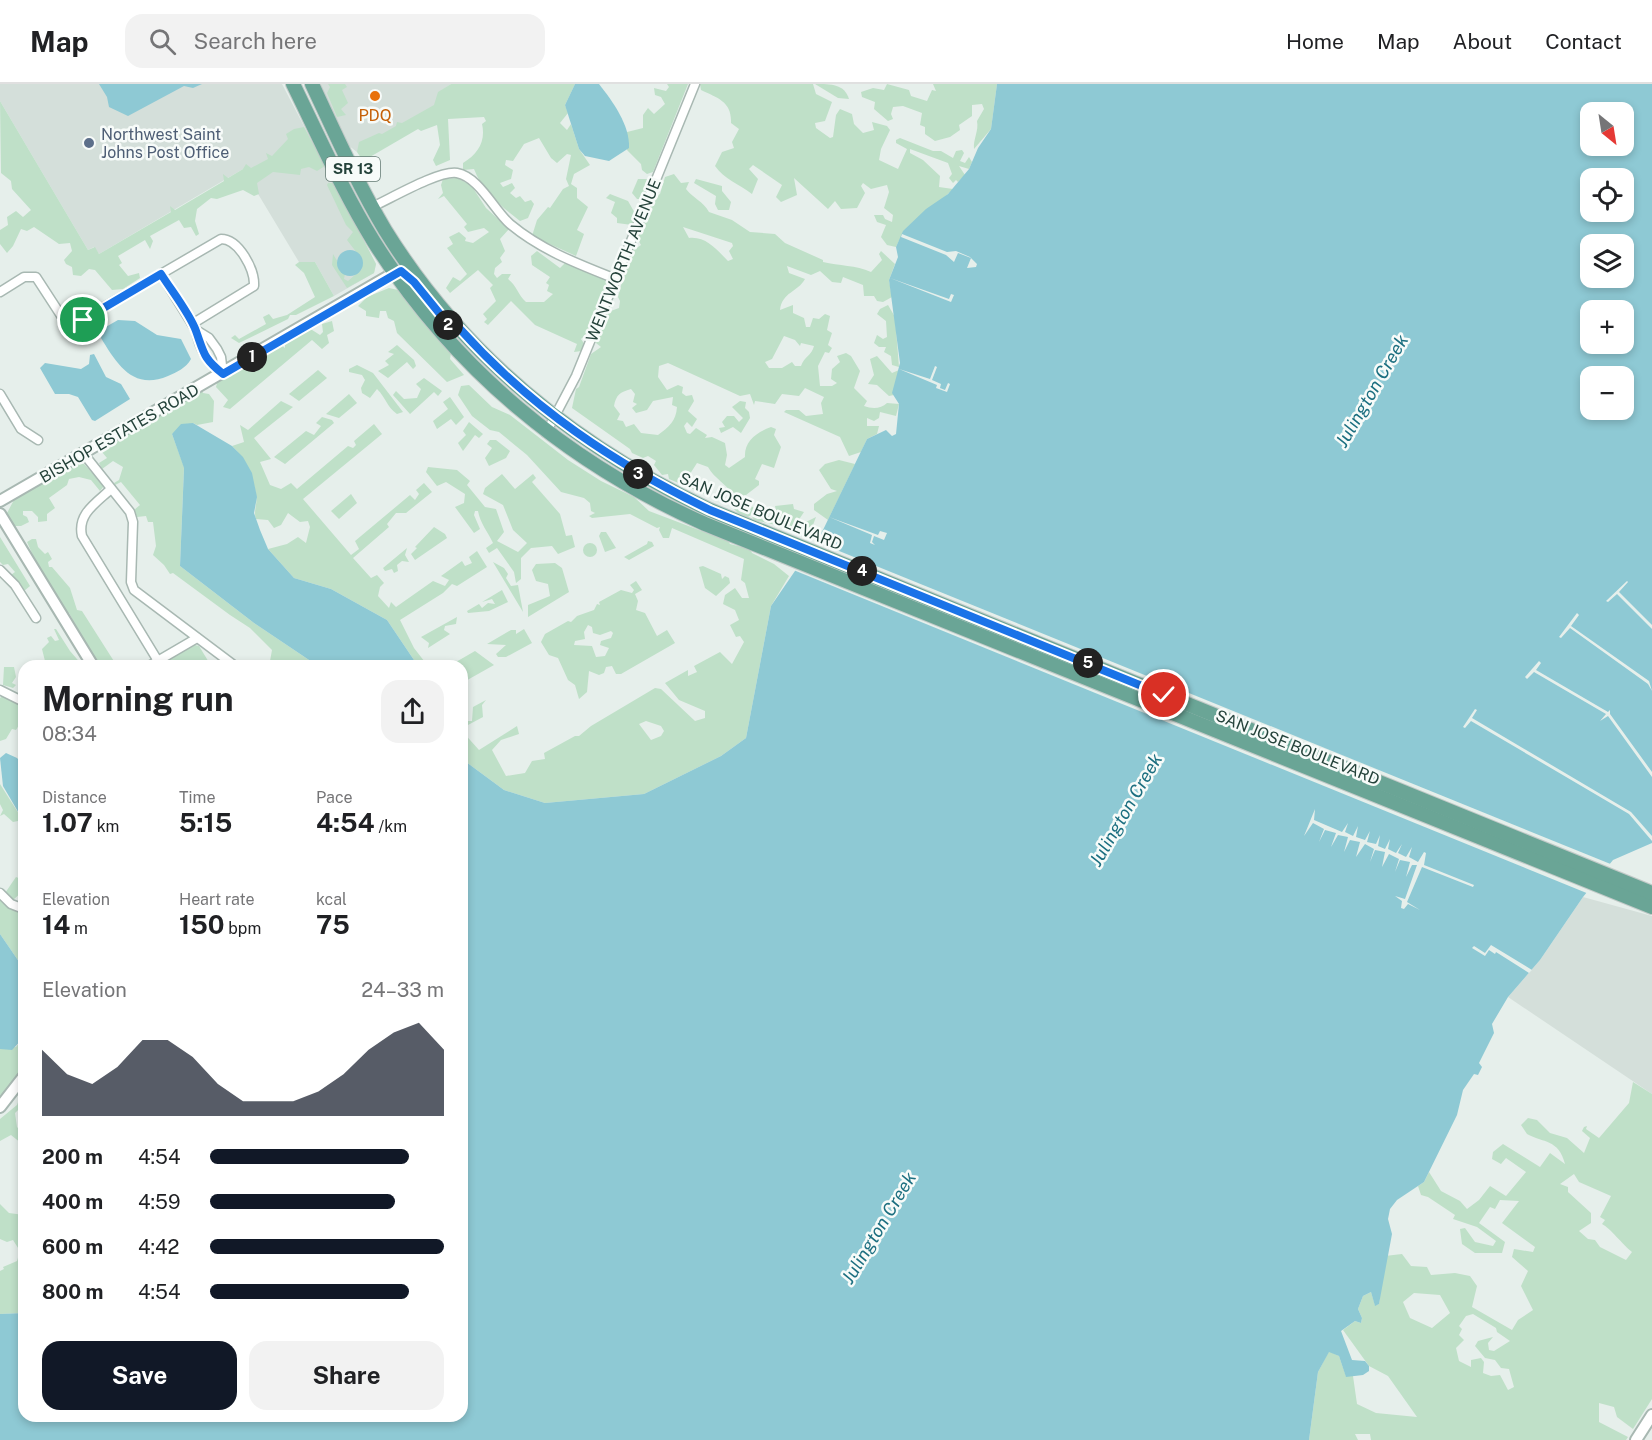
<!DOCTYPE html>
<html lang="en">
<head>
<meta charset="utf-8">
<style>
  body { margin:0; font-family:"Public Sans",sans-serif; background:#f2f2f2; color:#202124; height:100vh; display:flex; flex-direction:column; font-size:22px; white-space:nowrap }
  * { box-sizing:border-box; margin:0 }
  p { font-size:20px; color:#757577 }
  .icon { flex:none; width:33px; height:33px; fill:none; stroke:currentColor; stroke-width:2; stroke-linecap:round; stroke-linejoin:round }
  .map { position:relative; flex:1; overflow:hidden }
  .sheet { position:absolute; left:18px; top:576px; width:450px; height:762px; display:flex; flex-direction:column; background:#fff; border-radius:18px; box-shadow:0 3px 9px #0003 }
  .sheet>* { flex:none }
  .needle { width:39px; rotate:150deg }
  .fabs { position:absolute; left:1580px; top:18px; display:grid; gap:12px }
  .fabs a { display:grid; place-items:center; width:54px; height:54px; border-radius:12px; background:#fff; box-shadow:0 3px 9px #0003; font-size:30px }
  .pin { position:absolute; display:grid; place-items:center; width:51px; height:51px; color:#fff; margin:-26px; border:3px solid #fff; border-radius:50%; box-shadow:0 2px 6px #0007 }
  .km { position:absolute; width:30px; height:30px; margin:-15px; border-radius:50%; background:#222; color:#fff; font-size:16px; line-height:30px; text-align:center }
  .round { display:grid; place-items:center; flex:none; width:63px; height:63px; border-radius:18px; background:#f2f2f2 }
  .summary { display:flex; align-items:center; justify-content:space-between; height:102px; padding:0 24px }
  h1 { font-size:33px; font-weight:700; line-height:45px }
  .stats { display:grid; grid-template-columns:repeat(3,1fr); gap:9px; height:102px; padding:6px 24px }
  .stats div { display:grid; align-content:center }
  .stats b { font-size:26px; font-weight:700 }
  .stats small { font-size:16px; font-weight:400 }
  .stats p { font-size:16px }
  .chart { height:168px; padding:12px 24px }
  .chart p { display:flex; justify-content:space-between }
  .chart svg { width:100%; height:108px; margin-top:6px; fill:#111827; opacity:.7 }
  .primary-button { display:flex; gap:12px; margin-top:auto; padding:12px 24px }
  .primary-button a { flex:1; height:69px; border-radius:18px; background:#111827; color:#fff; font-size:24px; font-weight:700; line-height:69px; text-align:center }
  .primary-button a+a { background:#f2f2f2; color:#202124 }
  ul { padding:0 24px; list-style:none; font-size:20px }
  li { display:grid; grid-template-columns:96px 72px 1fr; align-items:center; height:45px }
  li i { height:15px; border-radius:8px; background:#111827 }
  header { display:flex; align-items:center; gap:36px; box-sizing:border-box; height:84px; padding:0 30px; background:#fff; border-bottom:2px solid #e0e0e0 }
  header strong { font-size:28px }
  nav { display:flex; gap:33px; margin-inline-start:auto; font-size:21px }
  .search { width:420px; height:54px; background:#f2f2f2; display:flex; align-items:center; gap:15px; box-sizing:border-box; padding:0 21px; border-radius:18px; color:#757577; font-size:22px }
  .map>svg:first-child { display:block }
  .built { fill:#d4dfda }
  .green { fill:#bfe0c8; fill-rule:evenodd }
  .water { fill:#8ec9d4; fill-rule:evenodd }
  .pier { fill:#e6efeb }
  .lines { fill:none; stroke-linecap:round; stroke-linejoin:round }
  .minor-casing { stroke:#a8b8b2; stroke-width:11 }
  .tertiary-casing { stroke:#a8b8b2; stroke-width:14 }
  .primary-casing { stroke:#c2cac8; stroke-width:16 }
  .minor { stroke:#fff; stroke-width:8 }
  .tertiary { stroke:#fff; stroke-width:10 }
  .primary { stroke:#6aa596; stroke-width:14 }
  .route-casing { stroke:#fff; stroke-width:12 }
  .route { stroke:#1a73e8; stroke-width:8 }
  .food-dot { fill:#e8710a; stroke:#f7fbf9; stroke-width:2 }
  .service-dot { fill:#5c6f8a; stroke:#f7fbf9; stroke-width:2 }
  .labels { text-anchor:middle; stroke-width:5; stroke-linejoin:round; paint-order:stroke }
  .shield { fill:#f7fbf9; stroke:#637a73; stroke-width:1.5 }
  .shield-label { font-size:15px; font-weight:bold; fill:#24423a }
  .food-label { font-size:16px; fill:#c56008; stroke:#f7fbf9 }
  .service-label { font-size:16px; fill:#4e5e75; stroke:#f7fbf9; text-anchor:start }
  .street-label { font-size:16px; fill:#24423a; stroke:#f7fbf9 }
  .water-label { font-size:18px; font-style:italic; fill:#1c6f80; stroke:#f7fbf9 }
</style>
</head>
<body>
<header>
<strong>Map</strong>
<div class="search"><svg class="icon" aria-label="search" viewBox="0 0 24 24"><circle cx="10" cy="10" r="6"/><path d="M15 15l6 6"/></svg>Search here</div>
<nav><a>Home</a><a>Map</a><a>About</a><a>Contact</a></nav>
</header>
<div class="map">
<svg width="1652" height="1356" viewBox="0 0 1652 1356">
  <rect width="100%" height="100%" fill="#e6efeb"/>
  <!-- built -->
  <g class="built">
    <path d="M0,0H282L376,180L374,189L334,212L315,178H299L243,85L99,170L94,163L88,166L0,17Z"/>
    <path d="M320,0H451L442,6V19L357,68L348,61Z"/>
    <path d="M1583,813L1652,832V1010L1508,913L1540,876Z"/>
  </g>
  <!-- green -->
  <g class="green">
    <path d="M328,0H345L347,3L342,6L348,19L341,25L346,31L337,33L327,9L330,3Z"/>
    <path d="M451,0H575L565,21L568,29L560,39L567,46L571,40L579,65L590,81L574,90L571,100L577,104V114L588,123L577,146L584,150L576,172L532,152L537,136L548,123L550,124L563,105L569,102L566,95L571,71L567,70L557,79L551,74L539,54L524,60L513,77L506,76L505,81L513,86L511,95L500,99L503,103L512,99L515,104L510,109L516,114L520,112L525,118L531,116L534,120L528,134L520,137C502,123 482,107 474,85L463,86V79C478,70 486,57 482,40L486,37L484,33L448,35L450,76L436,82L433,76L440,61L437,41L421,47L418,45L363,77L357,68L359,58L379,49L382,50L396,42L397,38L402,39L434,21L438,8Z"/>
    <path d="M667,0H688L653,88L647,90L642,86L641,80L627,66V48L643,44V31L648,24L654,30L665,20L661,13L655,11L654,4L666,7L669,3Z"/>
    <path d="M700,0H813L816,10L832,18L825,37L815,39L816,44L830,54L833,53L836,31L840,25L852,30L854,40L863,49L874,46L872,38L887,42L890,46L881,65L879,76L898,85L907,65L896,59V56L900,54L933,67H941L953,74L956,67L962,66L964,69L960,77L965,79L969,73L972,78L969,85L959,82L965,91L958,98L956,96L953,99L949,94L952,90L948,79L910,65V69L923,76L940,92L939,103L953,105C931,128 911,131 896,163L887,161L881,153L886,141L877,138L874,131H883L885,135L892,138L893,131L884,124L889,108L887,101L871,105L863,99L861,102L865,109L857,124L841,125L835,117L828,125L794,94L797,111L781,118L776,113L782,101L753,81L749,85L758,95L752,110C739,100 724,95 715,82L722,68L734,64L732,58L739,45L731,39C732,18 718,14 701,6Z"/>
    <path d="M815,0C832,0 844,0 849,15L838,14Z"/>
    <path d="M887,0L909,6L911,12L927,17L932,6L936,7L933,0H997L991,45L974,65C973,55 979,47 977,37L984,25L982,20L972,21V32L959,41L960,46L950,53L935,57L925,50V43L920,41L922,29L903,22L893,23L891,30L893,35L888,37L874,25L875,18L862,13L861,8L873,4L884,6Z"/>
    <path d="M0,17L88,166L95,163L99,170L171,128L170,122L175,126L224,97L223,90L228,94L243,85L246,80L251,84L268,75L266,69L272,72L288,55L286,50L294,45L304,43L325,82L317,87L309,83L301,85L300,91L273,88L257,99L259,110L254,112L243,106L217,115L211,114L197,125L195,137L199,150L196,152L191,143L184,144L179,136L150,152L153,157L150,165L145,156L118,172L122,179L119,181L128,192L139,189L140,194L123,205L112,206L95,186L89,185L81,192L73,191L72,183L66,180L64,176L72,167L70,159L59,160L34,143L27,147L21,145L13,162L7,169L0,160V146L8,141L7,133L16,127L23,133L31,126L12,105L11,97L1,89Z"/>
    <path d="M674,90L681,99L689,98L686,105C694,115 703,117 709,128L732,136L750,148L775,150L785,159L823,176V178C839,182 856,181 871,188L882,176L879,170L881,167L895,180L889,196L892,213L883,218L877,217L874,212H864L863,201L843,193L841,199L832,198L820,187L811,191L787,182L789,189L805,195C798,208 782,208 780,226L793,221V229L804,234L806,243H810L813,234L819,235L825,230L830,232L827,246L832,249L828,261L832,264L829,269L825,268L818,282L820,302H832L837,299L831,295L832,285L840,278L837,272L846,269L851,272L860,287L854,304L867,317L864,322C872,325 881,325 887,319L899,320L896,332L880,328L879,334L874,337L867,334V342H879L877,350L867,355L861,368L849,372L840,353L784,328L786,326H799L806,332L823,330L821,319L824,313L805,304L799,312L782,310L775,320L755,317L754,321L750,310L740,312L668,279L659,282L658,293L667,306L678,301L683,303L682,309L686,312L692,311L694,317L688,327L697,335L692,343L687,338L684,342L687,349L690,350L696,344L707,351L705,354L712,353L725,359L727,371L725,381L729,384L745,373C744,357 757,348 771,343L776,345L774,351L781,363L774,384L762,380L755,395L759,397V401L746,411L735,412C727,401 714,394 708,383L697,379L688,393H679L686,399L707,406V411L669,395L668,390L662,391L654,381L656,377L648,372L643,374L632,369L630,365L572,324L576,305L579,303L591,270L601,263L596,259L608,228L619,224L620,217L618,213L626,183L630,181L632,167L641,161L637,154L652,114L660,110L665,93ZM683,143L732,159L733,162L729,167L733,175L728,177C717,166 706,152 689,154ZM784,252L795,256L800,262L801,259L814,262C812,271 804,273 801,282H795L792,278L782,284H769L765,278L772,275ZM631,305L635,310L633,318L637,320L632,324L636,329L647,326L653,317L673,313L672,321L677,323C676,337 669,343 658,351L641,349L634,340L626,343L623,337L617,336L620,330L614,322C616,311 620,308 631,305Z"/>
    <path d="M457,94L471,101L486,124L509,145L500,155L505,167L500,174L502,178L495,184L494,190L497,194L502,190H511L508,195C517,202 518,211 526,218H544L553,210L547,207L549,201L546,199L550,193L532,181L531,172L537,167L560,184L566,178L608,195C610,205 603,221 595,226V233L589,240L590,246L581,255L585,261L582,267L574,268L577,260L535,241L511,217L488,241L484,238L487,235L483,230L496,217L490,204L493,201L478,186L450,209L446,204L453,193L460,197L467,190L447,164L453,160L449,153L459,148L466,154L465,157L473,159L489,148L484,144L468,148L464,143L467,140L444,112L438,115L443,109L441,101L443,95Z"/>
    <path d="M638,95H647L649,101L642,115H637L632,109Z"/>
    <path d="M696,95L722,102V107L731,118L729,126H718L715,120L716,112L694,99Z"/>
    <path d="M328,99H334L376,180L374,189L347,204L332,181L333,170L345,190L344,195L348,197L362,185L357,169L347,156L353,148L346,141L327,101Z"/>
    <path d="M610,110L628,117L636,131L632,141L617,139V134L611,129L615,118L606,114Z"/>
    <path d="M299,178H315L334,212L296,231H290L288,235L239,259L231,254L235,251L239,255L266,240L263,233L269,230L273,235L287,231L315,213L304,189L295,181Z"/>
    <path d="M389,204L398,206L451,269L450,275L464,291L447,298L397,249L394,237L388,234L386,227H380L379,234L366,232V227L358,222L367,213Z"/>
    <path d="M888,221L895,233L899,283L892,281L891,272L884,268L886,263H879L874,259L877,251L883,255L887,253L886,237L877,230L880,225Z"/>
    <path d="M332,237L334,247L327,251L329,259L322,265L312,256L230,325L223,323L228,316L216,303L218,296L232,292V289L281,261L285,264V257L309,244L320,251L323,248L322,240Z"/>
    <path d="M397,261L414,276L416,282L413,285L407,278L388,294L378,287L389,281L385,277L394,270L388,268Z"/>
    <path d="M877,272L892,289L899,286L894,311L889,312L877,301L868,300L874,291L870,275Z"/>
    <path d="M357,281L373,289L403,328L397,330C387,323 386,314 377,305L370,314L362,309L361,304L365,296L362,291L349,288V285Z"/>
    <path d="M318,286L327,294L299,317L289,310Z"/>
    <path d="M424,294L442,307L438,312L434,308L410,330L393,311L396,307L404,315L417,314L421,305L416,300Z"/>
    <path d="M469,301L492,323L510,331L568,376L601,397L634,413L649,427L728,457L730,460L750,465L752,469L774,480L789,492L771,522L746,654L721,672L644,710L545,719L504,706L462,675V647L479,666L517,642L519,650L501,656L492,666L506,692L525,689L532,677L545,675L544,669L575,652H579L591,642L655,604L661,605L695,637L705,634V627L679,616L665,599L688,586V592L697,588L694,582L720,568L732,580L744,558L740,552L736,553L730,541L739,536L735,526L723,520L725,511L735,504L742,514H749L745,499L741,496L744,475L672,444L669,454H663L659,446L660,443L657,444L630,430L592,434L589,432L595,429L591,427L590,419L584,414L561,408L527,371L499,348L490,346L472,332L458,311L461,302ZM646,637L661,642L664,647L661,652L651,656L639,640Z"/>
    <path d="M202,305L203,309L209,310L214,317L213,338L197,341L193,339L172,350L184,383L180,482L254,539L318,582H259L260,579L270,577L272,566L250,544L230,531L173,489L170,490L164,481L153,471L156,462L153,438H148L146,432L137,433L134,426L140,421L121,398L115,401L114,399L119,396L123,383L113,377L102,385L99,379L107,374L102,368L103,362L137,344L142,345L145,343L144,339Z"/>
    <path d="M349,310L357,319L339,334L326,330Z"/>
    <path d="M450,313L464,333L456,341L451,335L437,345L433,337L448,325L443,318Z"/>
    <path d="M281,317L293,323L254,354L271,375L260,378L270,401L281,405L291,399L297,405L348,362L353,364L356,361L354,357L374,340L382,350L303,415L351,471L359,465L355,457L410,411L415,416L419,410L416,406L424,399L432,408L406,429H396L387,440L389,443L353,474L371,494L377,491L384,499L380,503L378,512L389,524L391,518L396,523L433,497L445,502L449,496L441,492L462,477L465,482L472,479L469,473L477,467L487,483L457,502L452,500L443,509L400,536L414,564L428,582H418L387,536L331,505L294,494L268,465L287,460L298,453L306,459L310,443L308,437L300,438L288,429L281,441L274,444L268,436L256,435C253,427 258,419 256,411C253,392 245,374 232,362L244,358L240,341L248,346Z"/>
    <path d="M740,317L746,318L745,324L749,328L750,334L741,349L733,343L721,349L719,344L725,343L722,338L727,332H734L739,338L743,334L732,323Z"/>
    <path d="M322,333L332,336L334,339L285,380L274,373L306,347L314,351L321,342L316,339Z"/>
    <path d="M469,338L483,350L479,354L475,351L463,367L458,359L466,351L463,347Z"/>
    <path d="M490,356H496L510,367L506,374L489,382L485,374L492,364L487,360Z"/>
    <path d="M839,376L855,380L828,436L814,426V420L827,410L837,407L831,405L819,386L825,380Z"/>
    <path d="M76,378L84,380L104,402L100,407L91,396L79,393L69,395L67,401L49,414L55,424L47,430V437L38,438V433L32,427H23V431L27,433L29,438L21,442H14L7,429L15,414Z"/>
    <path d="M428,383L457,386L470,397L467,401L485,423L496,425L504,448L497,457L518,468L527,459L513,446L503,421L483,410L485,404L502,390L515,405L533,390L536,394L532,398L560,430L566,452L572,451L575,463L558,470L552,462L531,464L521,474V495L516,499L514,488L497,464L489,469L486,464L493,459C488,448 480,439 478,427H475L474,431L480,445L474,449L455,423L464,419L465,410L446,398L437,402L426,388Z"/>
    <path d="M351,410L357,419L339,435L331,427Z"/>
    <path d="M746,419L770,433L777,432L775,422L793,420L794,425L804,428L798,437L804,439L816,433L813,441L822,447L816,455L807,448L754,436L751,431L748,433L740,431L734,425L736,420Z"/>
    <path d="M434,443L445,450L447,454L415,476L411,470L417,464L415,463Z"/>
    <path d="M601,448H606L616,464L605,468L599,452Z"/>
    <path d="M0,453L30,502L24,507L11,491L15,488L8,480L3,481L0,478Z"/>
    <path d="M32,455H36L38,463L45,470L48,468L52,475L48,478L49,483H52L70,504L77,526L82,527L117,582H98L69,529H66C51,506 38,484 27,458Z"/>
    <path d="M648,457L652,458L654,462L629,476L624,473L647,460Z"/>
    <circle cx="590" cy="466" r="7"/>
    <path d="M407,464L405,471L409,478L402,477L397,481L398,487L394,489L392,485L385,487L383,484Z"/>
    <path d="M493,478L504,484L508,490L506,494L511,502L518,501L523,528Z"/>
    <path d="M555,479L562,484L569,508L528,533V521L550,512L548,500L536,497L532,486L536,480Z"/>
    <path d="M703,482L721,490L722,495L725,492L729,494L730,499L716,512L705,504L699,483Z"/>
    <path d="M636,497L642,506L635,510L638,517L636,526L645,529L657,552L667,546L675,559L621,590H616L612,582L606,583L604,589L599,591L589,587L587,608L579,615L575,601L568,596L558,574L549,571L541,558L545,550L568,537L571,538L577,532L594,526L597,520L600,521L599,518L621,506L632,509L634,506L630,501ZM588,541L592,543L593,549L600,551L611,547L613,549L611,554L601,557L600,561L609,564L605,572L596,573L592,562L574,561L575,557L585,555L584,548Z"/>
    <path d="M502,506L508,518L489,527L468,529L467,527L479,520L482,524L488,519L495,520L492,515L482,518Z"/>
    <path d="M457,533L456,540L445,542L444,546L450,550L428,564L429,559L421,553Z"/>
    <path d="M54,545H56L70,567L83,582H63L58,578L52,582L45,577L42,565L49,558L47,554L51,552L55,557L59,556Z"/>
    <path d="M524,545L532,559L506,573H498L496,570L506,561L487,560L511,546H516V550Z"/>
    <path d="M195,561L199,562L210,580L219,576L223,582H188L184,578L181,582L171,578L169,575Z"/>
    <path d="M475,567L494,581L462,599V582H449Z"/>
    <path d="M4,583H14L16,593L12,599L16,601L13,604L3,601Z"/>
    <path d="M3,611L24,623L23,643L19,641L16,646L12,645L6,655L0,657V614Z"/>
    <path d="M486,616L482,621L483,633L468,641H462V632L467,637H472L473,623Z"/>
    <path d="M0,700L19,730L18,737L13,738L4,730L0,732L3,726L0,720Z"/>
    <path d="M16,793L24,796V806L12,817L3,812Z"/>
    <path d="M0,813L24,827V885L0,850Z"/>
    <path d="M24,953V983L0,1014V965L16,963Z"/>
    <path d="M1633,998L1652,1010V1315L1633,1345L1617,1333L1614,1323L1599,1319V1338L1628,1353L1626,1356H1371L1370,1350H1355L1358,1356H1309L1318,1288L1329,1267L1339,1272L1346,1292H1353L1357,1320L1376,1329L1417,1333L1388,1292L1369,1282L1343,1246L1355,1237L1361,1239L1362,1234L1358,1225L1363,1212L1371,1208L1375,1221L1379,1220L1385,1172L1402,1170L1411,1182L1427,1183L1431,1191L1455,1189L1470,1192L1477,1202L1472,1223L1512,1246L1518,1236L1533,1226L1521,1202L1528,1187L1512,1173L1514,1165L1533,1168L1535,1163L1502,1139L1519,1117L1500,1116L1495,1125L1490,1123L1479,1139L1505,1158L1502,1169H1475L1462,1160L1460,1145L1465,1144L1475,1158L1493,1162L1496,1157L1477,1143L1453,1135L1455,1131L1428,1113L1421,1111L1418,1102L1424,1098L1429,1088L1441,1107L1460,1117L1467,1125L1479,1116L1490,1102L1506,1112L1526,1088L1506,1074L1501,1080L1492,1075L1493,1068L1503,1060L1540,1083L1550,1069L1565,1080C1559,1055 1543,1059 1527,1050L1521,1041L1528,1034L1537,1036L1550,1049L1567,1054L1584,1069L1590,1054L1582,1047L1584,1043L1587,1042L1586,1045L1599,1054L1629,1019ZM1574,1090L1579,1098L1611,1112L1600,1133L1605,1136L1602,1140C1610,1144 1623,1161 1632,1168L1626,1176L1600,1163L1595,1156L1588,1155L1579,1147L1591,1139V1129L1568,1108V1103L1560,1100ZM1414,1209L1440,1211L1450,1229L1432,1244L1410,1234L1403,1218ZM1473,1230L1496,1244L1497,1248L1510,1257L1494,1267L1489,1266L1488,1259L1493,1253L1478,1257L1475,1262L1485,1274L1495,1276L1501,1284L1509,1285L1514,1303L1508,1306L1500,1291L1491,1292L1483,1289L1484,1278L1481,1274L1471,1276V1283L1459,1277L1456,1264L1464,1256L1459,1251L1462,1245L1459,1242L1466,1232Z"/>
    <path d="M24,1002V1020L15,1029L17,1043L24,1051V1068L21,1059L11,1051L0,1057V1035L17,1021Z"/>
    <path d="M0,1120L9,1129L24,1131V1229L0,1230V1187L4,1185L3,1183L17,1177L20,1167L13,1156L7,1158L0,1155Z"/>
  </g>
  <!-- water -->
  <g class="water">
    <path d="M99,0H202L193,4L184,2L128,32L109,23L107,13Z"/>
    <path d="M575,0H599C613,18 630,41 629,64L609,77L585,72L579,65L565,21Z"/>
    <path d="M997,0H1652V759L1613,776L1583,813L1540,876L1508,913L1492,940L1494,949L1479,979L1482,983L1478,991L1474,990L1463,1006L1457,1031L1424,1098L1397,1116L1390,1125L1388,1135L1392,1150L1379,1220L1375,1222L1371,1208L1363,1212L1358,1225L1362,1234L1361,1239L1355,1237L1341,1247L1352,1276L1365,1277L1369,1282V1287L1363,1291L1346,1293L1339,1272L1329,1268L1318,1288L1309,1356H0V1230L24,1229V1332H462V781L467,773L462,760V675L504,706L545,719L644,710L721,672L746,654L771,522L823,446L867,355L886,346L892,352L896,350L899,320L892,309L900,279L889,196L898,173L896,163L903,147L926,125L948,110L969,85L978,64L991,45ZM1590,28H1623V62H1590ZM1590,94H1623V128H1590ZM1590,160H1623V194H1590ZM1590,226H1623V260H1590ZM1590,292H1623V326H1590Z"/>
    <circle cx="350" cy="179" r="13"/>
    <path d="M118,236L135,237L157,251L181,255L191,275C186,284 177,288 168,292C133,307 117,280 101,254L104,244Z"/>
    <path d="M94,270L106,293L121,300L130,315L95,337L92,336L78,313L69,310H55L40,284L45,279L81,285L89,280L90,271Z"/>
    <path d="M193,339L232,362L243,373L252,389L257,413L254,429L260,446L268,465L294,494L331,505L387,536L418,582H318L254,539L180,482L184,384L172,350L181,340Z"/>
    <path d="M6,669L17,674L24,682V738L3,702L0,674Z"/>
    <path d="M0,850L24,885V953L12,966L0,965Z"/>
  </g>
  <!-- pier -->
  <g class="pier">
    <path d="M902,150L947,168L956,167L970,173L977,180L976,183L967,184L971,174L958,169L954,178L946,171L901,153Z"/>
    <path d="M890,194L949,215L951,210L954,211L951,218Z"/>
    <path d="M935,282L937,283L932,296L941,300L940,304L945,306L948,299L950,300L947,308L936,304L937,301L899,285L930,295Z"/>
    <path d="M829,433L878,451L880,447L887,449L884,456L874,452L872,458L875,461L870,459L872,451Z"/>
    <path d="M812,456L1613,781L1589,810L791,485Z"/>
    <path d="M1627,497L1628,498L1619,508L1652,541V545L1617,510L1608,518L1606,517Z"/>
    <path d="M1577,529L1579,531L1571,542L1649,597L1652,607L1648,600L1570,544L1561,554L1559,553Z"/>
    <path d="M1539,577L1541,579L1536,586L1608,628L1610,626V630L1652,688V693L1608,632L1600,637L1606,630L1534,588L1527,595L1525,593Z"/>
    <path d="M1475,625L1477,626L1472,634L1631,728L1652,752V757L1629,730L1471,637L1465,644L1463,643Z"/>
    <path d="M1315,725L1314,736L1342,748L1348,739L1345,748L1353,752L1358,742L1356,753L1365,756L1370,747L1367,758L1376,760L1380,751L1378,762L1385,765L1390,755L1388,765L1396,769L1402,760L1398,769L1406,773L1412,763L1409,773L1418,778L1424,768L1426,769L1424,781L1474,801L1473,803L1422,783L1407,818L1420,826L1408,820L1404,825L1401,824L1402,817L1395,812L1405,815L1417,781H1412L1406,793L1410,778L1400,776L1395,788L1399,775L1389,770L1382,783L1385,768L1375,766L1370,778L1374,765L1365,760L1356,773L1360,758L1350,756L1344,768L1348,753L1338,751L1331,763L1336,749L1325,746L1319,758L1324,745L1313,739L1304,752Z"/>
    <path d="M1491,861L1532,886L1529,889L1496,868L1495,870L1489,866L1485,872L1472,864L1474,862L1485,869Z"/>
  </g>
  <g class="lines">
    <defs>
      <g id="minor">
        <path d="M372,123C390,115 439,86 457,89C479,93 494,126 510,140C541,166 578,180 616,195"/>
        <path d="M161,190L221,155C239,155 255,186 254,202L192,240"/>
        <path d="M0,208L24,193H36L62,233L66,237L76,239L161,190L196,246L209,254L217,265L221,273L223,290"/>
        <path d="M196,246C199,265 207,277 223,290"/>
        <path d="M0,310L21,345L38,356"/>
        <path d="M546,349L576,292L695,0"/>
        <path d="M83,369L130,428L133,438L131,498L134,506L235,582"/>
        <path d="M111,405C96,419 77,430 82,452L158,577"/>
        <path d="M0,486L15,501L36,534"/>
        <path d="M149,582L197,554"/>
        <path d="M0,606L24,618"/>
        <path d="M0,809L11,820L24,825"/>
      </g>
      <g id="tertiary">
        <path d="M0,417L394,189"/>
        <path d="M0,430L93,582"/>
        <path d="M0,1023L24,992"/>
        <path d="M1636,1356L1652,1331"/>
      </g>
      <g id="primary">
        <path d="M293,0C319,53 343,108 374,158C454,285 568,379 705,440L1652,823"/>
        <path d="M312,0C335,49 357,99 385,146C463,272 577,363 710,426L1652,809"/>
      </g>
    </defs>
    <!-- minor casing -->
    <use href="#minor" class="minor-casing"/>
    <!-- tertiary casing -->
    <use href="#tertiary" class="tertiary-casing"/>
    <!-- primary casing -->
    <use href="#primary" class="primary-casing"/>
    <!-- minor -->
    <use href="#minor" class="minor"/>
    <!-- tertiary -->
    <use href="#tertiary" class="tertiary"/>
    <!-- primary -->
    <use href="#primary" class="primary"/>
  </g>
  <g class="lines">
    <defs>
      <path id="route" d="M83,236L161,190C171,206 190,230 196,247C204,269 203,274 223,290L401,187L414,198L453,246L460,245C531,324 615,380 710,426L1164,611"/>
    </defs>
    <!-- route casing -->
    <use href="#route" class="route-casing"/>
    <!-- route -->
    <use href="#route" class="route"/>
  </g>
  <!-- markers -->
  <circle class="food-dot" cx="375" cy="12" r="6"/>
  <circle class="service-dot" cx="89" cy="59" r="6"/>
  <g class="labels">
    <!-- shield labels -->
    <rect class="shield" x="326" y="73" width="54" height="24" rx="4.5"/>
    <g class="shield-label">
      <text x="353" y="90">SR 13</text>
    </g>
    <!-- food labels -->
    <g class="food-label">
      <text x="375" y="37">PDQ</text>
    </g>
    <!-- service labels -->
    <g class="service-label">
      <text x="101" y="56">Northwest Saint<tspan x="101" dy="18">Johns Post Office</tspan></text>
    </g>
    <!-- street labels -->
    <g class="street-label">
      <text transform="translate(623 176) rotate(-68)" y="6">WENTWORTH AVENUE</text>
      <text transform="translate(119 349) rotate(-30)" y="6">BISHOP ESTATES ROAD</text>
      <text transform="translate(761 427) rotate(23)" y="6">SAN JOSE BOULEVARD</text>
      <text transform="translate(1298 663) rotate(22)" y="6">SAN JOSE BOULEVARD</text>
    </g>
    <!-- water labels -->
    <g class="water-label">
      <text transform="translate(1372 307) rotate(-60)" y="6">Julington Creek</text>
      <text transform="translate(1126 726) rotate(-60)" y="6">Julington Creek</text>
      <text transform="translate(879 1144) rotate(-59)" y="6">Julington Creek</text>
    </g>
  </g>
</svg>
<div class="fabs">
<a><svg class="needle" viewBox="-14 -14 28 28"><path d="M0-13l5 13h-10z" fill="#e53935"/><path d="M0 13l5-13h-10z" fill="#757577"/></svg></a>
<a><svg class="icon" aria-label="locate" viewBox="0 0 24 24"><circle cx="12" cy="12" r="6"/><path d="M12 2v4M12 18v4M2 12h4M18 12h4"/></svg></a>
<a><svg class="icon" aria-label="layers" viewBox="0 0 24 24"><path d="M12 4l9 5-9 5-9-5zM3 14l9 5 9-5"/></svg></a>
<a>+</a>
<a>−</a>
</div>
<div class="pin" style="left:83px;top:236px;background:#1e9e55"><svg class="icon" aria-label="arrive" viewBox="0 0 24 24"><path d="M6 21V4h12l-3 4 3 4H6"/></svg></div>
<div class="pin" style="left:1164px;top:611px;background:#d93025"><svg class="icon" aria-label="check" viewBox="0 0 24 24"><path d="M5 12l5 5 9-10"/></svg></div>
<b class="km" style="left:252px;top:273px">1</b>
<b class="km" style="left:448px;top:241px">2</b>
<b class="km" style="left:638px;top:390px">3</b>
<b class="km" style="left:862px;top:487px">4</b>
<b class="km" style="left:1088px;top:579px">5</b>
<section class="sheet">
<div class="summary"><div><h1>Morning run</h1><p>08:34</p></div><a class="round"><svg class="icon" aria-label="share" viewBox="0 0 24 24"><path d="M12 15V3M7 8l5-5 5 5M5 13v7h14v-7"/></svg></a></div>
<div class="stats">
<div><p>Distance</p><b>1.07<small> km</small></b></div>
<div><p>Time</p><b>5:15</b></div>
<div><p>Pace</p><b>4:54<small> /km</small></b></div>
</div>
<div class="stats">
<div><p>Elevation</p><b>14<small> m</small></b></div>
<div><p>Heart rate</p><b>150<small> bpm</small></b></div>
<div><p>kcal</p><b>75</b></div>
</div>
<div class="chart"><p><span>Elevation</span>24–33 m</p>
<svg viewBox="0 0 160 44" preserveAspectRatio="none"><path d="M0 44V17L10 27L20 31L30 24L40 13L50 13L60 20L70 31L80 38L90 38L100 38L110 34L120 27L130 17L140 10L150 6L160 17V44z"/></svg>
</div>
<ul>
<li><b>200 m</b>4:54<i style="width:85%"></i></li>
<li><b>400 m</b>4:59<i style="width:79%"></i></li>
<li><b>600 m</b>4:42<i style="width:100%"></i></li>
<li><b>800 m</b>4:54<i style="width:85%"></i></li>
</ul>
<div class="primary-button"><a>Save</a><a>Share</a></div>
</section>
</div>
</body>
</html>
